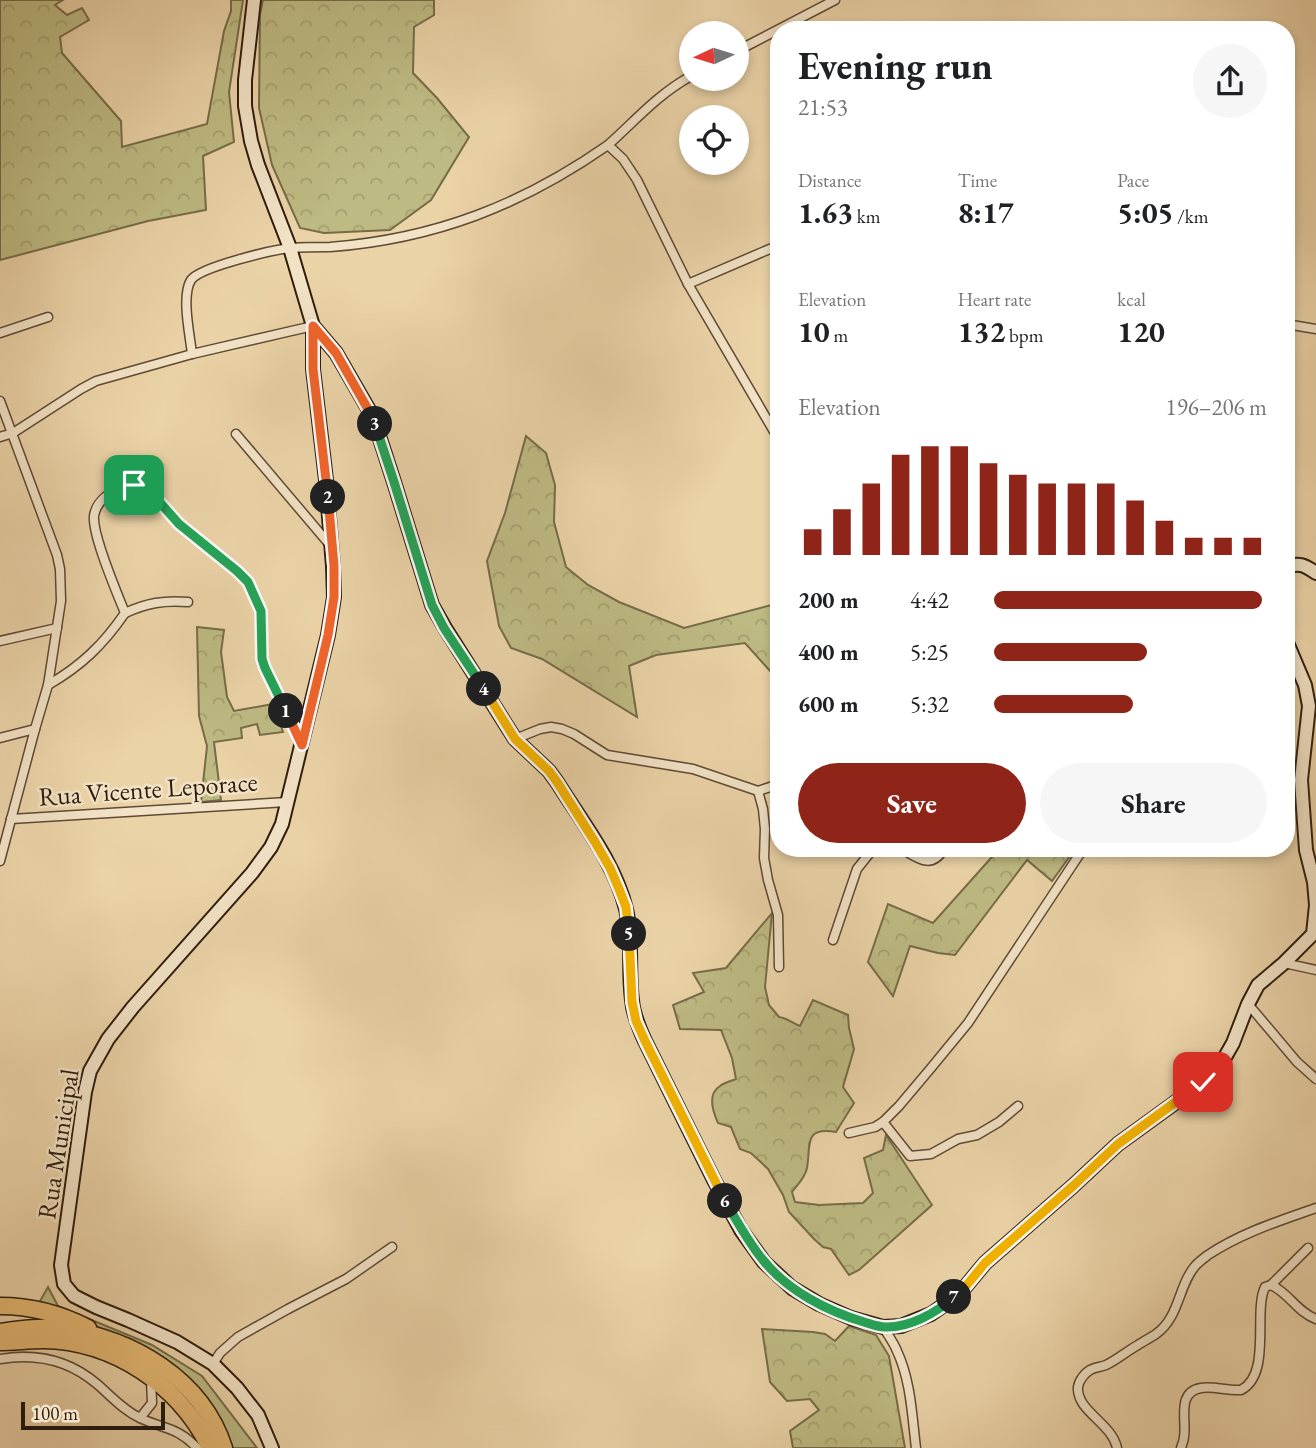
<!DOCTYPE html>
<html lang="en">
<head>
<meta charset="utf-8">
<style>
  body { margin:0; font-family:"EB Garamond",serif; background:#f6f6f6; color:#202124; height:100vh; display:flex; flex-direction:column; font-size:26px; white-space:nowrap }
  * { box-sizing:border-box; margin:0 }
  p { font-size:23px; color:#757577 }
  .icon { flex:none; width:38px; height:38px; fill:none; stroke:currentColor; stroke-width:2; stroke-linecap:round; stroke-linejoin:round }
  .map { position:relative; flex:1; overflow:hidden }
  .panel { position:absolute; left:770px; top:21px; width:525px; height:836px; display:flex; flex-direction:column; background:#fff; border-radius:28px; box-shadow:0 4px 10px #0003 }
  .panel>* { flex:none }
  .needle { width:46px; rotate:266deg }
  .controls { position:absolute; left:679px; top:21px; display:grid; gap:14px }
  .controls a { display:grid; place-items:center; width:70px; height:70px; border-radius:50%; background:#fff; box-shadow:0 4px 10px #0003; font-size:35px }
  .scale { position:absolute; left:21px; bottom:18px; width:144px; box-sizing:border-box; padding-left:7px; border:4px solid #2f1d0d; border-top:0; font-size:19px; line-height:24px; white-space:nowrap; color:#2f1d0d; -webkit-text-stroke:5px #f2e2c6; paint-order:stroke }
  .pin { position:absolute; display:grid; place-items:center; width:60px; height:60px; color:#fff; margin:-30px; border-radius:14px; box-shadow:0 4px 10px #0006 }
  .km { position:absolute; width:35px; height:35px; margin:-18px; border-radius:50%; background:#222; color:#fff; font-size:19px; line-height:35px; text-align:center }
  .round { display:grid; place-items:center; flex:none; width:74px; height:74px; border-radius:37px; background:#f6f6f6 }
  .head { display:flex; align-items:center; justify-content:space-between; height:119px; padding:0 28px }
  h1 { font-size:38px; font-weight:700; line-height:52px }
  .metrics { display:grid; grid-template-columns:repeat(3,1fr); gap:10px; height:119px; padding:7px 28px }
  .metrics div { display:grid; align-content:center }
  .metrics b { font-size:30px; font-weight:700 }
  .metrics small { font-size:19px; font-weight:400 }
  .metrics p { font-size:19px }
  .chart { height:196px; padding:14px 28px }
  .chart p { display:flex; justify-content:space-between }
  .chart svg { width:100%; height:126px; margin-top:7px; stroke:#8f2418; stroke-width:6 }
  .cta { display:flex; gap:14px; margin-top:auto; padding:14px 28px }
  .cta a { flex:1; height:80px; border-radius:42px; background:#8f2418; color:#fff; font-size:28px; font-weight:700; line-height:80px; text-align:center }
  .cta a+a { background:#f6f6f6; color:#202124 }
  ul { padding:0 28px; list-style:none; font-size:23px }
  li { display:grid; grid-template-columns:112px 84px 1fr; align-items:center; height:52px }
  li i { height:18px; border-radius:9px; background:#8f2418 }
  .map>svg:first-child { display:block }
  .green { fill:#beba83; stroke:#766c48; stroke-width:2 }
  .forest { fill:url(#forest-crowns); stroke:#766c48; stroke-width:2 }
  .lines { fill:none; stroke-linecap:round; stroke-linejoin:round }
  .street-casing { stroke:#5e4a34; stroke-width:11 }
  .secondary-casing { stroke:#2f1d0d; stroke-width:16 }
  .highway-casing { stroke:#2f1d0d; stroke-width:19 }
  .street { stroke:#f2e2c6; stroke-width:8 }
  .secondary { stroke:#f2e2c6; stroke-width:12 }
  .highway { stroke:#e6ba74; stroke-width:16 }
  .split-1-casing { stroke:#fff; stroke-width:14 }
  .split-2-casing { stroke:#fff; stroke-width:14 }
  .split-3-casing { stroke:#fff; stroke-width:14 }
  .split-4-casing { stroke:#fff; stroke-width:14 }
  .split-5-casing { stroke:#fff; stroke-width:14 }
  .split-6-casing { stroke:#fff; stroke-width:14 }
  .split-7-casing { stroke:#fff; stroke-width:14 }
  .split-8-casing { stroke:#fff; stroke-width:14 }
  .split-1 { stroke:#22a559; stroke-width:9 }
  .split-2 { stroke:#f0652b; stroke-width:9 }
  .split-3 { stroke:#f0652b; stroke-width:9 }
  .split-4 { stroke:#22a559; stroke-width:9 }
  .split-5 { stroke:#f5b400; stroke-width:9 }
  .split-6 { stroke:#f5b400; stroke-width:9 }
  .split-7 { stroke:#22a559; stroke-width:9 }
  .split-8 { stroke:#f5b400; stroke-width:9 }
  .labels { text-anchor:middle; stroke-width:5; stroke-linejoin:round; paint-order:stroke }
  .street-label { font-size:26px; fill:#2f1d0d; stroke:#f2e2c6 }
</style>
</head>
<body>
<div class="map">
<svg width="1316" height="1448" viewBox="0 0 1316 1448">
  <defs>
    <pattern id="forest-crowns" width="20" height="18" patternUnits="userSpaceOnUse" patternTransform="scale(1.75)"><rect width="20" height="18" fill="#beba83"/><path d="M2 6a3 3 0 1 1 6 0M12 15a3 3 0 1 1 6 0" fill="none" stroke="#a49f70"/></pattern>
  </defs>
  <rect width="100%" height="100%" fill="#ebd3a8"/>
  <filter id="stains"><feTurbulence type="fractalNoise" baseFrequency=".00286" numOctaves="4"/><feColorMatrix values="0 0 0 0 .2 0 0 0 0 .09 0 0 0 0 .02 0 0 0 .5 -.17"/></filter>
  <radialGradient id="worn" r=".72"><stop offset=".6" stop-color="#630" stop-opacity="0"/><stop offset="1" stop-color="#630" stop-opacity=".3"/></radialGradient>
  <!-- green -->
  <path class="green" d="M48,1287L58,1306L152,1345L202,1376L257,1448H231L151,1352L96,1326L39,1303Z"/>
  <!-- forest -->
  <g class="forest">
    <path d="M0,0H63L55,5L67,15L82,8L89,20L60,37L62,53L121,121L122,147L207,124L224,31L231,11V0H243L229,92L234,142L203,156L206,210L148,221L0,260Z"/>
    <path d="M263,0H434V15L414,27L413,73L437,98L469,137L431,200L390,230L324,233L300,228L272,165L259,108L260,14Z"/>
    <path d="M526,436L546,453L555,485L554,522L566,567L588,585L619,602L684,628L779,603V681L745,643L656,655L629,666L637,717L542,659L511,648L499,626L487,561L505,513Z"/>
    <path d="M197,627L224,630L221,652L227,697L234,711L273,704L283,732L260,735L257,724L241,728L242,738L214,742L221,800L201,802L207,746L199,716Z"/>
    <path d="M999,849H1075L1052,881L1027,860L955,955L938,953L910,946L893,996L868,962L888,904L933,923Z"/>
    <path d="M772,913L765,987L769,1005L779,1017C787,1018 792,1023 800,1026L813,1000L848,1015L849,1028L854,1049L843,1087L854,1103L836,1132C803,1126 811,1146 807,1168C805,1178 798,1184 792,1192L795,1202L819,1205L863,1203L873,1193L864,1158L883,1150L886,1135L932,1205L859,1270L849,1275L831,1249L823,1247L814,1239L789,1212L783,1195L768,1169L751,1153L740,1149L731,1127L718,1123C713,1112 707,1094 720,1086C724,1083 731,1081 736,1079L732,1058L721,1030L680,1029L673,1005L704,992L693,973L726,968Z"/>
    <path d="M849,1326L876,1335L889,1356L905,1448H793L790,1431L819,1410L810,1399L787,1401L770,1382L762,1329L813,1332L825,1334L835,1341Z"/>
  </g>
  <g class="lines">
    <defs>
      <g id="street">
        <path d="M737,51L835,0"/>
        <path d="M608,145C636,120 657,95 691,76"/>
        <path d="M688,284L779,245"/>
        <path d="M1286,324L1316,329"/>
        <path d="M0,333L48,317"/>
        <path d="M192,354C190,335 181,296 191,280C200,267 275,249 292,248C305,247 317,247 330,247C435,239 522,205 608,145L623,159L637,180L688,284L779,440"/>
        <path d="M0,401L57,555L60,569L61,601L48,685L35,729L0,861"/>
        <path d="M236,434L330,545"/>
        <path d="M0,437L13,433L81,389L96,381L192,354L313,326"/>
        <path d="M125,613C147,603 164,600 188,602"/>
        <path d="M0,641L57,628"/>
        <path d="M48,685C81,666 103,645 125,613C117,593 92,535 94,516C96,503 107,494 118,489C127,484 139,483 148,489C155,494 160,502 166,509C174,519 183,528 192,536C210,551 237,566 249,585C269,616 256,637 265,668L301,745"/>
        <path d="M0,738L35,729"/>
        <path d="M515,739L540,729L551,727L562,729L574,734L607,755L693,769L758,791"/>
        <path d="M758,791L763,809L765,829L764,858L768,880L778,915L779,967"/>
        <path d="M758,791L779,784"/>
        <path d="M11,819L287,802"/>
        <path d="M902,849C918,858 931,870 944,849"/>
        <path d="M833,940L857,869L873,849"/>
        <path d="M1284,963L1316,970"/>
        <path d="M1248,1004L1297,1062L1316,1079"/>
        <path d="M883,1122L910,1156L931,1154L958,1139L977,1135L999,1122L1018,1106"/>
        <path d="M849,1133L875,1127L883,1122L899,1106L931,1068L968,1023L1083,849"/>
        <path d="M1271,1285L1308,1248"/>
        <path d="M883,1327C888,1335 894,1343 897,1351C911,1381 912,1416 916,1448"/>
        <path d="M0,1359C35,1353 69,1360 97,1384C111,1396 123,1410 140,1418C163,1429 178,1427 197,1448"/>
        <path d="M213,1364L220,1353L238,1337L288,1309L346,1279L392,1247"/>
        <path d="M140,1418L152,1403L151,1380"/>
        <path d="M1117,1448C1112,1423 1076,1411 1078,1387C1079,1380 1085,1373 1090,1370C1095,1367 1101,1367 1106,1365C1117,1360 1127,1351 1138,1345C1144,1341 1150,1338 1156,1334C1180,1317 1178,1285 1196,1265C1199,1262 1204,1258 1208,1255C1241,1233 1279,1221 1316,1208"/>
        <path d="M1181,1448C1182,1444 1184,1441 1184,1437C1187,1421 1176,1392 1201,1388C1214,1386 1227,1391 1241,1390C1272,1374 1253,1312 1265,1287L1271,1285C1289,1293 1297,1312 1316,1319"/>
      </g>
      <g id="secondary">
        <path d="M254,0L245,80V106L251,141L258,165L290,248L313,326L336,353L373,417L394,482L432,605L445,628L515,739L549,771L557,782C582,822 615,863 626,909C633,939 628,970 632,1000C633,1014 639,1028 645,1041L714,1180L741,1230L764,1262L792,1288L819,1304L851,1318L883,1327L901,1326L931,1314L944,1305L966,1286L985,1263L1073,1186L1118,1144L1216,1073L1233,1043L1248,1004L1258,985L1284,963L1313,934L1316,905L1314,882L1306,850L1301,780L1309,706L1305,685L1286,640"/>
        <path d="M1286,568C1298,561 1306,566 1316,573"/>
        <path d="M272,1448L258,1415L237,1388L213,1364L177,1342L128,1320L96,1307L74,1296L64,1284L61,1265L85,1092L90,1071L108,1039L133,1007L252,873L271,847L282,824L328,635L334,597L333,566L326,480L313,369V326"/>
      </g>
      <g id="highway">
        <path d="M0,1306C32,1306 59,1313 88,1328"/>
        <path d="M0,1332C21,1329 43,1326 64,1329C133,1339 202,1379 224,1448"/>
        <path d="M0,1342C14,1342 29,1340 43,1340C114,1341 179,1385 210,1448"/>
      </g>
    </defs>
    <!-- street casing -->
    <use href="#street" class="street-casing"/>
    <!-- secondary casing -->
    <use href="#secondary" class="secondary-casing"/>
    <!-- highway casing -->
    <use href="#highway" class="highway-casing"/>
    <!-- street -->
    <use href="#street" class="street"/>
    <!-- secondary -->
    <use href="#secondary" class="secondary"/>
    <!-- highway -->
    <use href="#highway" class="highway"/>
  </g>
  <g class="lines">
    <defs>
      <path id="split-1" d="M134,485L147,488L179,524L237,571L248,582L261,611L262,659L265,668L286,711"/>
      <path id="split-2" d="M286,711L302,745L328,635L334,597V566L328,497"/>
      <path id="split-3" d="M328,497L313,369V326L336,353L373,418L375,424"/>
      <path id="split-4" d="M375,424L394,482L432,605L444,628L484,689"/>
      <path id="split-5" d="M484,689L515,739L549,771L557,782L595,842L610,868L619,889L626,907L629,934"/>
      <path id="split-6" d="M629,934L632,1002L636,1021L645,1041L725,1201"/>
      <path id="split-7" d="M725,1201C737,1221 748,1242 763,1260C788,1291 827,1311 864,1322C871,1324 878,1327 885,1327C909,1328 936,1313 954,1297"/>
      <path id="split-8" d="M954,1297L966,1286L985,1263L1073,1186L1118,1144L1203,1082"/>
    </defs>
    <!-- split-1 casing -->
    <use href="#split-1" class="split-1-casing"/>
    <!-- split-2 casing -->
    <use href="#split-2" class="split-2-casing"/>
    <!-- split-3 casing -->
    <use href="#split-3" class="split-3-casing"/>
    <!-- split-4 casing -->
    <use href="#split-4" class="split-4-casing"/>
    <!-- split-5 casing -->
    <use href="#split-5" class="split-5-casing"/>
    <!-- split-6 casing -->
    <use href="#split-6" class="split-6-casing"/>
    <!-- split-7 casing -->
    <use href="#split-7" class="split-7-casing"/>
    <!-- split-8 casing -->
    <use href="#split-8" class="split-8-casing"/>
    <!-- split-1 -->
    <use href="#split-1" class="split-1"/>
    <!-- split-2 -->
    <use href="#split-2" class="split-2"/>
    <!-- split-3 -->
    <use href="#split-3" class="split-3"/>
    <!-- split-4 -->
    <use href="#split-4" class="split-4"/>
    <!-- split-5 -->
    <use href="#split-5" class="split-5"/>
    <!-- split-6 -->
    <use href="#split-6" class="split-6"/>
    <!-- split-7 -->
    <use href="#split-7" class="split-7"/>
    <!-- split-8 -->
    <use href="#split-8" class="split-8"/>
  </g>
  <g class="labels">
    <!-- street labels -->
    <g class="street-label">
      <text transform="translate(148 789) rotate(-4)" y="9">Rua Vicente Leporace</text>
      <text transform="translate(58 1144) rotate(-81)" y="9">Rua Municipal</text>
    </g>
  </g>
  <rect width="100%" height="100%" filter="url(#stains)"/>
  <rect width="100%" height="100%" fill="url(#worn)"/>
</svg>
<div class="controls">
<a><svg class="needle" viewBox="-14 -14 28 28"><path d="M0-13l5 13h-10z" fill="#e53935"/><path d="M0 13l5-13h-10z" fill="#757577"/></svg></a>
<a><svg class="icon" aria-label="locate" viewBox="0 0 24 24"><circle cx="12" cy="12" r="6"/><path d="M12 2v4M12 18v4M2 12h4M18 12h4"/></svg></a>
</div>
<div class="scale">100 m</div>
<div class="pin" style="left:134px;top:485px;background:#1e9e55"><svg class="icon" aria-label="arrive" viewBox="0 0 24 24"><path d="M6 21V4h12l-3 4 3 4H6"/></svg></div>
<div class="pin" style="left:1203px;top:1082px;background:#d93025"><svg class="icon" aria-label="check" viewBox="0 0 24 24"><path d="M5 12l5 5 9-10"/></svg></div>
<b class="km" style="left:286px;top:711px">1</b>
<b class="km" style="left:328px;top:497px">2</b>
<b class="km" style="left:375px;top:424px">3</b>
<b class="km" style="left:484px;top:689px">4</b>
<b class="km" style="left:629px;top:934px">5</b>
<b class="km" style="left:725px;top:1201px">6</b>
<b class="km" style="left:954px;top:1297px">7</b>
<section class="panel">
<div class="head"><div><h1>Evening run</h1><p>21:53</p></div><a class="round"><svg class="icon" aria-label="share" viewBox="0 0 24 24"><path d="M12 15V3M7 8l5-5 5 5M5 13v7h14v-7"/></svg></a></div>
<div class="metrics">
<div><p>Distance</p><b>1.63<small> km</small></b></div>
<div><p>Time</p><b>8:17</b></div>
<div><p>Pace</p><b>5:05<small> /km</small></b></div>
</div>
<div class="metrics">
<div><p>Elevation</p><b>10<small> m</small></b></div>
<div><p>Heart rate</p><b>132<small> bpm</small></b></div>
<div><p>kcal</p><b>120</b></div>
</div>
<div class="chart"><p><span>Elevation</span>196–206 m</p>
<svg viewBox="0 0 160 44" preserveAspectRatio="none"><path d="M5 44V35M15 44V28M25 44V19M35 44V9M45 44V6M55 44V6M65 44V12M75 44V16M85 44V19M95 44V19M105 44V19M115 44V25M125 44V32M135 44V38M145 44V38M155 44V38"/></svg>
</div>
<ul>
<li><b>200 m</b>4:42<i style="width:98%"></i></li>
<li><b>400 m</b>5:25<i style="width:56%"></i></li>
<li><b>600 m</b>5:32<i style="width:51%"></i></li>
</ul>
<div class="cta"><a>Save</a><a>Share</a></div>
</section>
</div>
</body>
</html>
